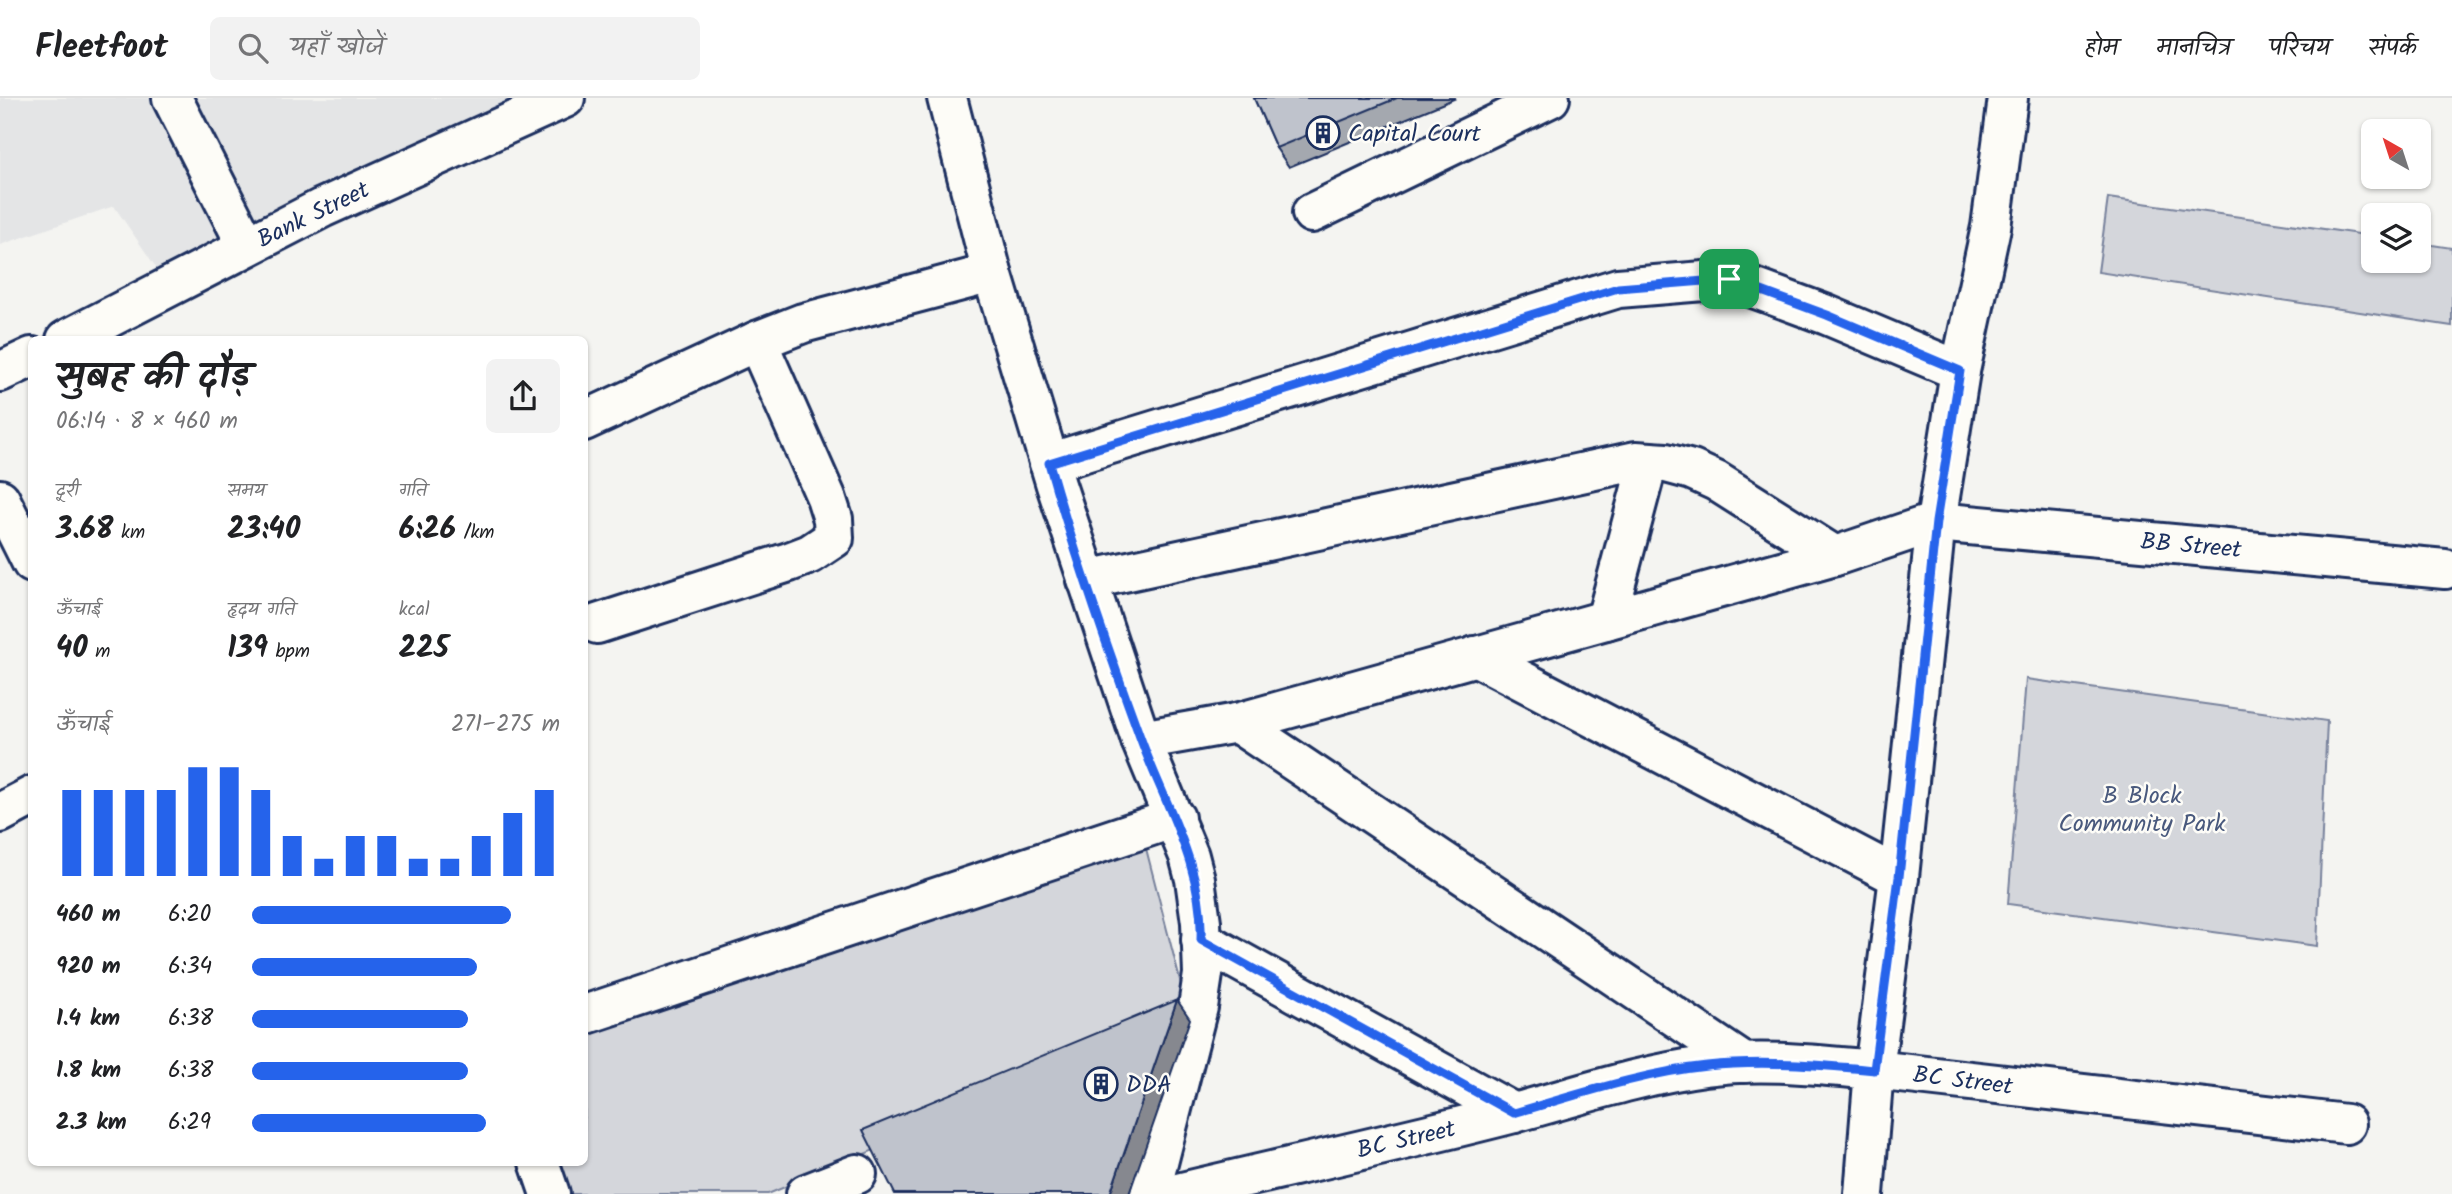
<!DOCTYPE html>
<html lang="hi">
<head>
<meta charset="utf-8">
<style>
  body { margin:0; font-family:Kalam,"Playpen Sans Deva",sans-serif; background:#f2f2f2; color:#202124; height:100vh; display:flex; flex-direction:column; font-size:26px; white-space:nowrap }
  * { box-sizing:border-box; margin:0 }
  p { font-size:23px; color:#757577 }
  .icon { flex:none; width:38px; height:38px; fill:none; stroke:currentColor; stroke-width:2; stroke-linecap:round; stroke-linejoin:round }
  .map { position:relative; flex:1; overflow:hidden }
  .drawer { position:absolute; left:28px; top:238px; width:560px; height:830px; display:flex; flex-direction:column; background:#fff; border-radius:10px; box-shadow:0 2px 5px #0004 }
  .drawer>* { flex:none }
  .needle { width:46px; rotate:321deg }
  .tools { position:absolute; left:2361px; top:21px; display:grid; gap:14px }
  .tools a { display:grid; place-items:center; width:70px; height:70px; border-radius:10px; background:#fff; box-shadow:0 2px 5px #0004; font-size:35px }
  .pin { position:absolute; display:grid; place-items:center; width:60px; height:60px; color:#fff; margin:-30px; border-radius:14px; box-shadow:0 4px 10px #0006 }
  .round { display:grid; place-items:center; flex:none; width:74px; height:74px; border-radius:10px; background:#f2f2f2 }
  .overview { display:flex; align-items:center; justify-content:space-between; height:119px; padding:0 28px }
  h1 { font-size:38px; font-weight:800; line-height:52px }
  .stats { display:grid; grid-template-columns:repeat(3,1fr); gap:10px; height:119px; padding:7px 28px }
  .stats div { display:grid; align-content:center }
  .stats b { font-size:30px; font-weight:800 }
  .stats small { font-size:19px; font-weight:400 }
  .stats p { font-size:19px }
  .chart { height:196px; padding:14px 28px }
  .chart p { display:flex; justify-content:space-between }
  .chart svg { width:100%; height:126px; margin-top:7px; stroke:#2563eb; stroke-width:6 }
  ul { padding:0 28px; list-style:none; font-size:23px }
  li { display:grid; grid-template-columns:112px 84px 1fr; align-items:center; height:52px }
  li i { height:18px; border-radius:9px; background:#2563eb }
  header { display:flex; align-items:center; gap:42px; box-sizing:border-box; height:98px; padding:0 35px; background:#fff; border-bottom:2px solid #e0e0e0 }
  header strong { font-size:33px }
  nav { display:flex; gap:38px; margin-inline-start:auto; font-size:24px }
  .search { width:490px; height:63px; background:#f2f2f2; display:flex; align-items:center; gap:18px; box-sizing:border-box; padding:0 24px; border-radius:10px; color:#757577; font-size:26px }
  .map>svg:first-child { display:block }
  .built { fill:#e4e5e6 }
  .green { fill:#d4d6db; stroke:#78829c; stroke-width:2 }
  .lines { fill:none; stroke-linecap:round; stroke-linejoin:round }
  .minor-casing { stroke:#1b2f5e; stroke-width:44 }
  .minor { stroke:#fdfcf7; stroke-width:38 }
  .wall { fill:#a4a8af; stroke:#1b2f5e; stroke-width:2 }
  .shaded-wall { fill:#86888f; stroke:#1b2f5e; stroke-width:2 }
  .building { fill:#bfc3cc; stroke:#1b2f5e; stroke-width:2 }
  .route-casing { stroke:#fff; stroke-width:14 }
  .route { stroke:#2563eb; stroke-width:9 }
  .labels { text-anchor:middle; stroke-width:5; stroke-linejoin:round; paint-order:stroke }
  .poi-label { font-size:24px; fill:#1b2f5e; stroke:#fdfcf7; text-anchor:start }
  .street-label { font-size:24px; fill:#1b2f5e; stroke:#fdfcf7 }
  .park-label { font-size:24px; fill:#49597d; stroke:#fdfcf7 }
</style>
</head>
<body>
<header>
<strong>Fleetfoot</strong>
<div class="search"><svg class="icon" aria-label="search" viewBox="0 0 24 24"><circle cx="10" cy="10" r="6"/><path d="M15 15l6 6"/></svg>यहाँ खोजें</div>
<nav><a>होम</a><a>मानचित्र</a><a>परिचय</a><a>संपर्क</a></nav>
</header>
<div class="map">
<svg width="2452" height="1096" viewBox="0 0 2452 1096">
  <rect width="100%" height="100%" fill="#f4f4f1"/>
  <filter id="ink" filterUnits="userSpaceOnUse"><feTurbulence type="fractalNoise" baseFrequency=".0143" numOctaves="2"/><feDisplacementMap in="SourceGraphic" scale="14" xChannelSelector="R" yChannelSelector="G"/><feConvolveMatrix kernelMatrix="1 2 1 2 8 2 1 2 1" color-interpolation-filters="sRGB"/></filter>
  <g filter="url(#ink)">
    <!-- built -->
    <path class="built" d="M0,0H583L175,197L114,108L0,147Z"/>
    <!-- green -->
    <g class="green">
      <path d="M2108,100L2373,138V163H2418L2419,145L2452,150V228L2098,174Z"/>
      <path d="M2026,581L2327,623L2317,848L2008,806Z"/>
      <path d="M1142,735L1190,921L768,1096H550L539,1064H584L585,917Z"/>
    </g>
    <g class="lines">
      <defs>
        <g id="minor">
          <path d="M172,0L247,148"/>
          <path d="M947,0L992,175L1056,387L1141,642L1189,758L1195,781L1201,824L1203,876L1198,909L1150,1096"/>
          <path d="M1312,115L1550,0"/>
          <path d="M66,242L322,110L565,0"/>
          <path d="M0,274L32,259"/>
          <path d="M584,323L757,243L803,225L992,175"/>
          <path d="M1049,365L1618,190L1729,181L1827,217L1960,273"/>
          <path d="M0,401L32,465"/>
          <path d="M1087,482L1636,363L1666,365L1692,372L1716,383L1835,458"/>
          <path d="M1606,522L1648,364"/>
          <path d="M597,526L789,464L810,456L834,440L833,421L826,399L757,243"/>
          <path d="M1475,558L1899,779"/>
          <path d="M1237,625L1744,965"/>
          <path d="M1141,642L1237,625L1835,458L1936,424L2445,471"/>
          <path d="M0,715L32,698"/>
          <path d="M1201,842L1514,1015"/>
          <path d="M584,917L1175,720"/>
          <path d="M539,1064L550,1096"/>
          <path d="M806,1096L857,1076"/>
          <path d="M1174,1096C1287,1069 1401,1044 1514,1015C1577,998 1639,977 1705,968C1761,960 1818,967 1874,972L2346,1026"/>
          <path d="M1864,1096L1874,972L1899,779L1936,424L1960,273L1991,129L2008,0"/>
        </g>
      </defs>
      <!-- minor casing -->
      <use href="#minor" class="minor-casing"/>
      <!-- minor -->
      <use href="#minor" class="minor"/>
    </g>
    <!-- wall -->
    <path class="wall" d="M1254,0H1456L1289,69L1276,50Z"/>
    <!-- shaded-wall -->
    <path class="shaded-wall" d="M1177,902L1190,921L1129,1096H1110Z"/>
    <!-- building -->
    <g class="building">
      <path d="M1254,0H1397L1276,50Z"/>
      <path d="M1177,902L1110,1096H895L863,1032Z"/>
    </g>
  </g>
  <g class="lines" filter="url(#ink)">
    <defs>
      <path id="route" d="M1729,181L1827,217L1960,273L1936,424L1899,779L1874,972C1818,967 1763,962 1707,968C1641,975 1577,997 1514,1015L1201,842C1204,767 1164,706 1140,639C1107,549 1075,457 1049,365L1618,190Z"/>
    </defs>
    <!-- route casing -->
    <use href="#route" class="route-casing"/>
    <!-- route -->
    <use href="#route" class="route"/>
  </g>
  <!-- icons -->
  <defs>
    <symbol id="building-ring" viewBox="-11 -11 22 22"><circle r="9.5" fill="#fdfcf7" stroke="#1b2f5e" stroke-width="1.5"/><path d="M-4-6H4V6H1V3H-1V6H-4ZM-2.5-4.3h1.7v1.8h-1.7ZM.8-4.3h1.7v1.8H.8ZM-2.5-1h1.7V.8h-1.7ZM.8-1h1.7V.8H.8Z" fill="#1b2f5e"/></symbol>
  </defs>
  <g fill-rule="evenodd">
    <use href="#building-ring" x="1304" y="16" width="38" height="38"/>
    <use href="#building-ring" x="1082" y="967" width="38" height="38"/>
  </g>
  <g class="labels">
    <!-- poi labels -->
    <g class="poi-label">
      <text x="1348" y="43">Capital Court</text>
      <text x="1126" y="994">DDA</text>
    </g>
    <!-- street labels -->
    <g class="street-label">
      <text transform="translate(313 116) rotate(-26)" y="8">Bank Street</text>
      <text transform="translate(2191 447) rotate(5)" y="8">BB Street</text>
      <text transform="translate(1963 982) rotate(7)" y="8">BC Street</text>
      <text transform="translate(1406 1041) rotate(-13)" y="8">BC Street</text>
    </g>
    <!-- park labels -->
    <g class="park-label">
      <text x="2142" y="705">B Block<tspan x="2142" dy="28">Community Park</tspan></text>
    </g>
  </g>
</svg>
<div class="tools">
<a><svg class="needle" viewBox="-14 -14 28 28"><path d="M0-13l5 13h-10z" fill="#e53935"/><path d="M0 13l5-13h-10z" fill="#757577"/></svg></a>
<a><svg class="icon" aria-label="layers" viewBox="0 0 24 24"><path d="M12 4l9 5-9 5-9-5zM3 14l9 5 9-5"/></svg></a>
</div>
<div class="pin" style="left:1729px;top:181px;background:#1e9e55"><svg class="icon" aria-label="arrive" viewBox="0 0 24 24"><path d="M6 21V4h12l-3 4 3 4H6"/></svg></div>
<section class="drawer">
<div class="overview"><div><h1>सुबह की दौड़</h1><p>06:14 · 8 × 460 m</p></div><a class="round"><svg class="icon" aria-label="share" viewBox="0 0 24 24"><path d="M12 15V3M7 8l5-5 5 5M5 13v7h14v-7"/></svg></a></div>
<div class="stats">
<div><p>दूरी</p><b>3.68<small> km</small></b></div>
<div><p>समय</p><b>23:40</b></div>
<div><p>गति</p><b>6:26<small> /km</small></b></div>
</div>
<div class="stats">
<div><p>ऊँचाई</p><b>40<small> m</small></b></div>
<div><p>हृदय गति</p><b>139<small> bpm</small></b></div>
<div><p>kcal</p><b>225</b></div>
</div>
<div class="chart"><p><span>ऊँचाई</span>271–275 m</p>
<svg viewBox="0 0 160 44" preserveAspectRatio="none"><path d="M5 44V14M15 44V14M25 44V14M35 44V14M45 44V6M55 44V6M65 44V14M75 44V30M85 44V38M95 44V30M105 44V30M115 44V38M125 44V38M135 44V30M145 44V22M155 44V14"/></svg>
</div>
<ul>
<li><b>460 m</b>6:20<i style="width:84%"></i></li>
<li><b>920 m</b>6:34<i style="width:73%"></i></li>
<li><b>1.4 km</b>6:38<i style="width:70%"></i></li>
<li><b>1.8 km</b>6:38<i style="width:70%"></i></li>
<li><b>2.3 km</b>6:29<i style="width:76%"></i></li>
</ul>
</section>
</div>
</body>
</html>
